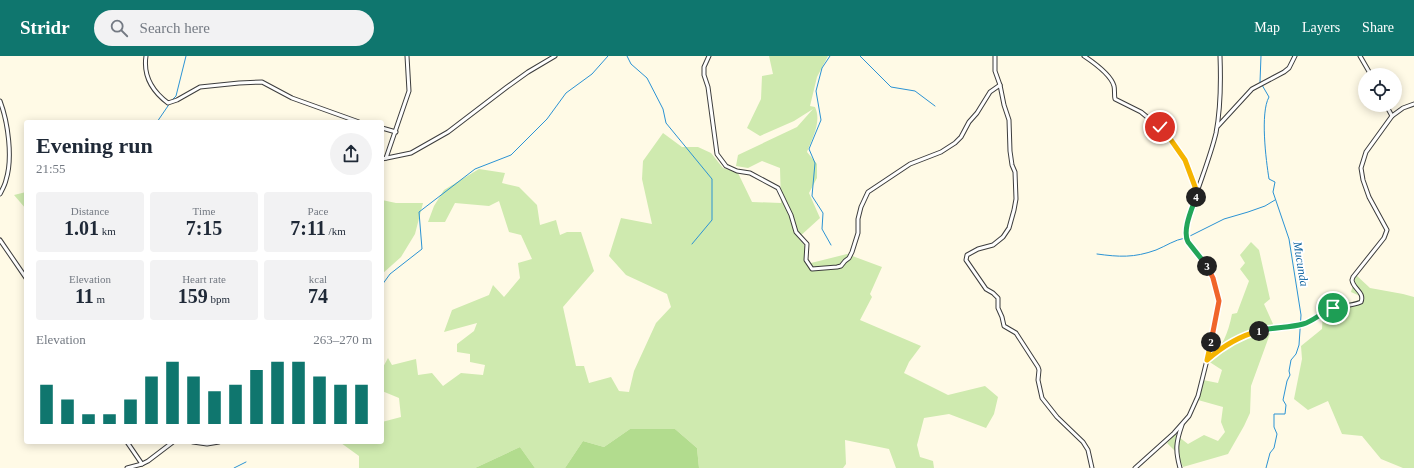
<!DOCTYPE html>
<html lang="en">
<head>
<meta charset="utf-8">
<style>
  body { margin:0; font-family:Georgia,serif; background:#f2f2f3; color:#1f2937; height:100vh; display:flex; flex-direction:column; font-size:15px; white-space:nowrap }
  * { box-sizing:border-box; margin:0 }
  p { font-size:13px; color:#747a83 }
  .icon { flex:none; width:22px; height:22px; fill:none; stroke:currentColor; stroke-width:2; stroke-linecap:round; stroke-linejoin:round }
  .map { position:relative; flex:1; overflow:hidden }
  .drawer { position:absolute; left:24px; top:64px; width:360px; height:324px; display:flex; flex-direction:column; background:#fff; border-radius:4px; box-shadow:0 2px 10px #0003 }
  .drawer>* { flex:none }
  .controls { position:absolute; left:1358px; top:12px; display:grid; gap:8px }
  .controls a { display:grid; place-items:center; width:44px; height:44px; border-radius:50%; background:#fff; box-shadow:0 2px 10px #0003; font-size:20px }
  .pin { position:absolute; display:grid; place-items:center; width:34px; height:34px; color:#fff; margin:-17px; border:2px solid #fff; border-radius:50%; box-shadow:0 1px 4px #0007 }
  .km { position:absolute; width:20px; height:20px; margin:-10px; border-radius:50%; background:#222; color:#fff; font-size:11px; line-height:20px; text-align:center }
  .round { display:grid; place-items:center; flex:none; width:42px; height:42px; border-radius:21px; background:#f2f2f3 }
  .head { display:flex; align-items:center; justify-content:space-between; height:68px; padding:0 12px }
  h1 { font-size:22px; font-weight:700; line-height:30px }
  .metrics { display:grid; grid-template-columns:repeat(3,1fr); gap:6px; height:68px; padding:4px 12px }
  .metrics div { display:grid; align-content:center; border-radius:4px; background:#f2f2f3; text-align:center }
  .metrics b { font-size:20px; font-weight:700 }
  .metrics small { font-size:11px; font-weight:400 }
  .metrics p { font-size:11px }
  .chart { height:112px; padding:8px 12px }
  .chart p { display:flex; justify-content:space-between }
  .chart svg { width:100%; height:72px; margin-top:4px; stroke:#0f766e; stroke-width:6 }
  header { display:flex; align-items:center; gap:24px; box-sizing:border-box; height:56px; padding:0 20px; background:#0f766e; color:#fff }
  header strong { font-size:19px }
  nav { display:flex; gap:22px; margin-inline-start:auto; font-size:14px }
  .search { width:280px; height:36px; background:#f2f2f3; display:flex; align-items:center; gap:10px; box-sizing:border-box; padding:0 14px; border-radius:22px; color:#747a83; font-size:15px }
  .map>svg:first-child { display:block }
  .green { fill:#cfeaaf }
  .forest { fill:#b2dc8e }
  .lines { fill:none; stroke-linecap:round; stroke-linejoin:round }
  .stream { stroke:#2b93d4; stroke-width:1 }
  .minor-casing { stroke:#3d3d3d; stroke-width:5 }
  .minor { stroke:#fff; stroke-width:3 }
  .split-1-casing { stroke:#fff; stroke-width:8 }
  .split-2-casing { stroke:#fff; stroke-width:8 }
  .split-3-casing { stroke:#fff; stroke-width:8 }
  .split-4-casing { stroke:#fff; stroke-width:8 }
  .split-5-casing { stroke:#fff; stroke-width:8 }
  .split-1 { stroke:#22a559; stroke-width:5 }
  .split-2 { stroke:#f5b400; stroke-width:5 }
  .split-3 { stroke:#f0652b; stroke-width:5 }
  .split-4 { stroke:#22a559; stroke-width:5 }
  .split-5 { stroke:#f5b400; stroke-width:5 }
  .labels { text-anchor:middle; stroke-width:4; stroke-linejoin:round; paint-order:stroke }
  .water-label { font-size:12px; font-style:italic; fill:#0e63a0; stroke:#fff }
</style>
</head>
<body>
<header>
<strong>Stridr</strong>
<div class="search"><svg class="icon" aria-label="search" viewBox="0 0 24 24"><circle cx="10" cy="10" r="6"/><path d="M15 15l6 6"/></svg>Search here</div>
<nav><a>Map</a><a>Layers</a><a>Share</a></nav>
</header>
<div class="map">
<svg width="1414" height="412" viewBox="0 0 1414 412">
  <rect width="100%" height="100%" fill="#fffae6"/>
  <!-- green -->
  <g class="green">
    <path d="M769,0H828L817,21L810,50L815,51C822,66 812,82 807,96L817,108V122L809,137L820,162L798,182L805,190L807,208L847,198L882,211L870,238L872,241L860,264L921,290L909,306L904,317L948,339L985,330L998,341L994,358L986,372L949,358L924,362L917,389L920,401L933,405L934,412H896L889,393L845,384L846,408L843,412H699L697,392L675,373H630L604,391L583,385L565,412H535L520,391L475,412H359V400L341,387V386H382V366L401,361L399,342L382,335V313L388,302L392,309L416,303L418,319L432,317L443,330L461,317L483,319L485,309L470,306V298L457,296V288L474,275L477,267L444,276L452,254L489,239L493,229L504,241L520,222L518,207L532,203L521,179L509,176L499,145L489,150L455,147L445,166H428L434,150L444,134L479,113L505,117L502,127L519,131L537,149L540,169L556,164L560,179L567,176H581L594,215L563,251L576,310H584L589,327L611,321L619,335L629,336L634,315L656,267L671,251L667,238L626,219L609,200L621,162L652,168L642,123L643,105L663,77L682,91H698L711,97L723,112L738,117L752,146L781,147L780,112L762,105L748,112L736,110L738,99L797,71L813,53L794,65L760,80L747,72L761,43L762,20L773,18Z"/>
    <path d="M26,136V153L14,139Z"/>
    <path d="M382,144L396,147H423L415,178L401,201L382,218Z"/>
    <path d="M1251,186L1259,194L1270,243L1264,248L1273,268L1267,286L1251,330L1250,357L1244,370L1228,398L1183,411L1176,396L1167,387L1175,378L1188,388L1204,379L1218,385L1225,376L1221,366L1223,351L1198,344L1203,324L1218,327L1222,314L1208,305C1222,292 1228,278 1232,258L1237,257L1249,225L1240,213L1245,207L1240,199Z"/>
    <path d="M1356,219L1370,232L1403,238L1414,241V412H1403L1381,403L1362,380L1342,378L1328,345L1308,354L1294,343L1302,303L1301,290L1322,273L1323,254L1359,244L1360,240L1351,236Z"/>
  </g>
  <!-- forest -->
  <g class="forest">
    <path d="M630,373H675L697,392L699,412H565L583,385L604,391Z"/>
    <path d="M520,391L535,412H475Z"/>
  </g>
  <g class="lines">
    <!-- stream -->
    <g class="stream">
      <path d="M627,0L631,8L647,22L663,53L666,67L712,123V164L692,188"/>
      <path d="M830,0L822,12L816,35L821,64L809,93L815,107L812,140L823,157L822,173L831,189"/>
      <path d="M860,0L891,31L915,35L935,50"/>
      <path d="M1260,26L1261,0"/>
      <path d="M1262,29L1269,41C1260,57 1266,104 1269,123L1275,126L1273,136L1289,183L1301,259L1299,289L1296,298L1291,304L1289,315L1290,319L1287,325L1283,344L1286,349L1285,358H1274V371L1277,378L1274,392L1270,397L1266,412"/>
      <path d="M172,44L176,40L186,0"/>
      <path d="M157,66L170,47"/>
      <path d="M1188,181L1224,163L1248,156L1265,150L1275,144"/>
      <path d="M1097,198C1119,201 1134,202 1156,194C1166,190 1174,184 1185,182"/>
      <path d="M382,229L390,218L422,193L419,156L475,113L511,99L547,63L566,37L592,18L608,0"/>
      <path d="M234,412L246,406"/>
    </g>
    <defs>
      <g id="minor">
        <path d="M146,0C143,20 152,35 168,47L177,44L200,31L239,27L262,26L292,42L359,66"/>
        <path d="M709,0L704,11V19L708,31L717,98L726,110L737,115L750,117L778,132L791,159L796,176L807,188L806,204L812,213L837,211L841,210L845,205L849,202L852,196L858,177V163L861,151L868,136L910,108L941,96L955,87L961,81L969,66L977,57L990,36L1000,29"/>
        <path d="M995,0V15L1000,29L1004,49L1009,64L1010,95L1012,109L1015,116L1016,143L1014,154L1009,172L1003,181L993,189L978,193L967,199L966,204L986,233L993,237L998,242V252L1002,261L1004,270L1016,277L1038,311L1039,314L1038,324L1042,342L1057,361L1083,386L1088,394L1092,412"/>
        <path d="M1084,0C1093,6 1111,19 1114,30C1115,34 1114,39 1115,43L1141,56L1164,75L1185,104L1197,136"/>
        <path d="M1360,0L1371,19"/>
        <path d="M0,45C8,66 13,102 6,124C5,129 2,134 0,138"/>
        <path d="M1392,60L1403,52L1414,48"/>
        <path d="M1218,70L1252,33L1284,16L1289,12L1295,0"/>
        <path d="M382,72L396,76"/>
        <path d="M386,102L409,35L407,0"/>
        <path d="M382,103L411,97L448,76L507,31L528,16L555,0"/>
        <path d="M0,184L26,222"/>
        <path d="M1207,304C1226,287 1248,276 1273,272C1282,270 1291,270 1301,268C1311,266 1318,259 1328,254C1338,249 1350,251 1361,246C1365,236 1353,233 1352,224L1353,221L1384,182L1387,174L1369,141L1363,124L1361,112L1366,96L1392,60L1386,49"/>
        <path d="M127,386L142,408"/>
        <path d="M193,386L207,388L219,386"/>
        <path d="M127,412L142,408L148,405L173,386"/>
        <path d="M1135,412L1174,377L1189,360L1198,340L1207,304L1219,245L1211,215L1188,186C1182,174 1192,151 1196,139C1203,118 1211,98 1216,77C1221,51 1221,26 1220,0"/>
        <path d="M1180,412C1175,394 1176,386 1182,369"/>
      </g>
    </defs>
    <!-- minor casing -->
    <use href="#minor" class="minor-casing"/>
    <!-- minor -->
    <use href="#minor" class="minor"/>
  </g>
  <g class="lines">
    <defs>
      <path id="split-1" d="M1259,275C1273,271 1289,272 1303,268C1314,265 1322,256 1333,252"/>
      <path id="split-2" d="M1211,286L1207,304C1223,290 1239,280 1259,275"/>
      <path id="split-3" d="M1207,210L1213,222L1219,245L1211,286"/>
      <path id="split-4" d="M1196,141C1192,153 1182,174 1188,186L1207,210"/>
      <path id="split-5" d="M1160,71L1164,74L1185,104L1197,136L1196,141"/>
    </defs>
    <!-- split-1 casing -->
    <use href="#split-1" class="split-1-casing"/>
    <!-- split-2 casing -->
    <use href="#split-2" class="split-2-casing"/>
    <!-- split-3 casing -->
    <use href="#split-3" class="split-3-casing"/>
    <!-- split-4 casing -->
    <use href="#split-4" class="split-4-casing"/>
    <!-- split-5 casing -->
    <use href="#split-5" class="split-5-casing"/>
    <!-- split-1 -->
    <use href="#split-1" class="split-1"/>
    <!-- split-2 -->
    <use href="#split-2" class="split-2"/>
    <!-- split-3 -->
    <use href="#split-3" class="split-3"/>
    <!-- split-4 -->
    <use href="#split-4" class="split-4"/>
    <!-- split-5 -->
    <use href="#split-5" class="split-5"/>
  </g>
  <g class="labels">
    <!-- water labels -->
    <g class="water-label">
      <text transform="translate(1301 208) rotate(81)" y="4">Mucunda</text>
    </g>
  </g>
</svg>
<div class="controls">
<a><svg class="icon" aria-label="locate" viewBox="0 0 24 24"><circle cx="12" cy="12" r="6"/><path d="M12 2v4M12 18v4M2 12h4M18 12h4"/></svg></a>
</div>
<div class="pin" style="left:1333px;top:252px;background:#1e9e55"><svg class="icon" aria-label="arrive" viewBox="0 0 24 24"><path d="M6 21V4h12l-3 4 3 4H6"/></svg></div>
<div class="pin" style="left:1160px;top:71px;background:#d93025"><svg class="icon" aria-label="check" viewBox="0 0 24 24"><path d="M5 12l5 5 9-10"/></svg></div>
<b class="km" style="left:1259px;top:275px">1</b>
<b class="km" style="left:1211px;top:286px">2</b>
<b class="km" style="left:1207px;top:210px">3</b>
<b class="km" style="left:1196px;top:141px">4</b>
<section class="drawer">
<div class="head"><div><h1>Evening run</h1><p>21:55</p></div><a class="round"><svg class="icon" aria-label="share" viewBox="0 0 24 24"><path d="M12 15V3M7 8l5-5 5 5M5 13v7h14v-7"/></svg></a></div>
<div class="metrics">
<div><p>Distance</p><b>1.01<small> km</small></b></div>
<div><p>Time</p><b>7:15</b></div>
<div><p>Pace</p><b>7:11<small> /km</small></b></div>
</div>
<div class="metrics">
<div><p>Elevation</p><b>11<small> m</small></b></div>
<div><p>Heart rate</p><b>159<small> bpm</small></b></div>
<div><p>kcal</p><b>74</b></div>
</div>
<div class="chart"><p><span>Elevation</span>263–270 m</p>
<svg viewBox="0 0 160 44" preserveAspectRatio="none"><path d="M5 44V20M15 44V29M25 44V38M35 44V38M45 44V29M55 44V15M65 44V6M75 44V15M85 44V24M95 44V20M105 44V11M115 44V6M125 44V6M135 44V15M145 44V20M155 44V20"/></svg>
</div>
</section>
</div>
</body>
</html>
